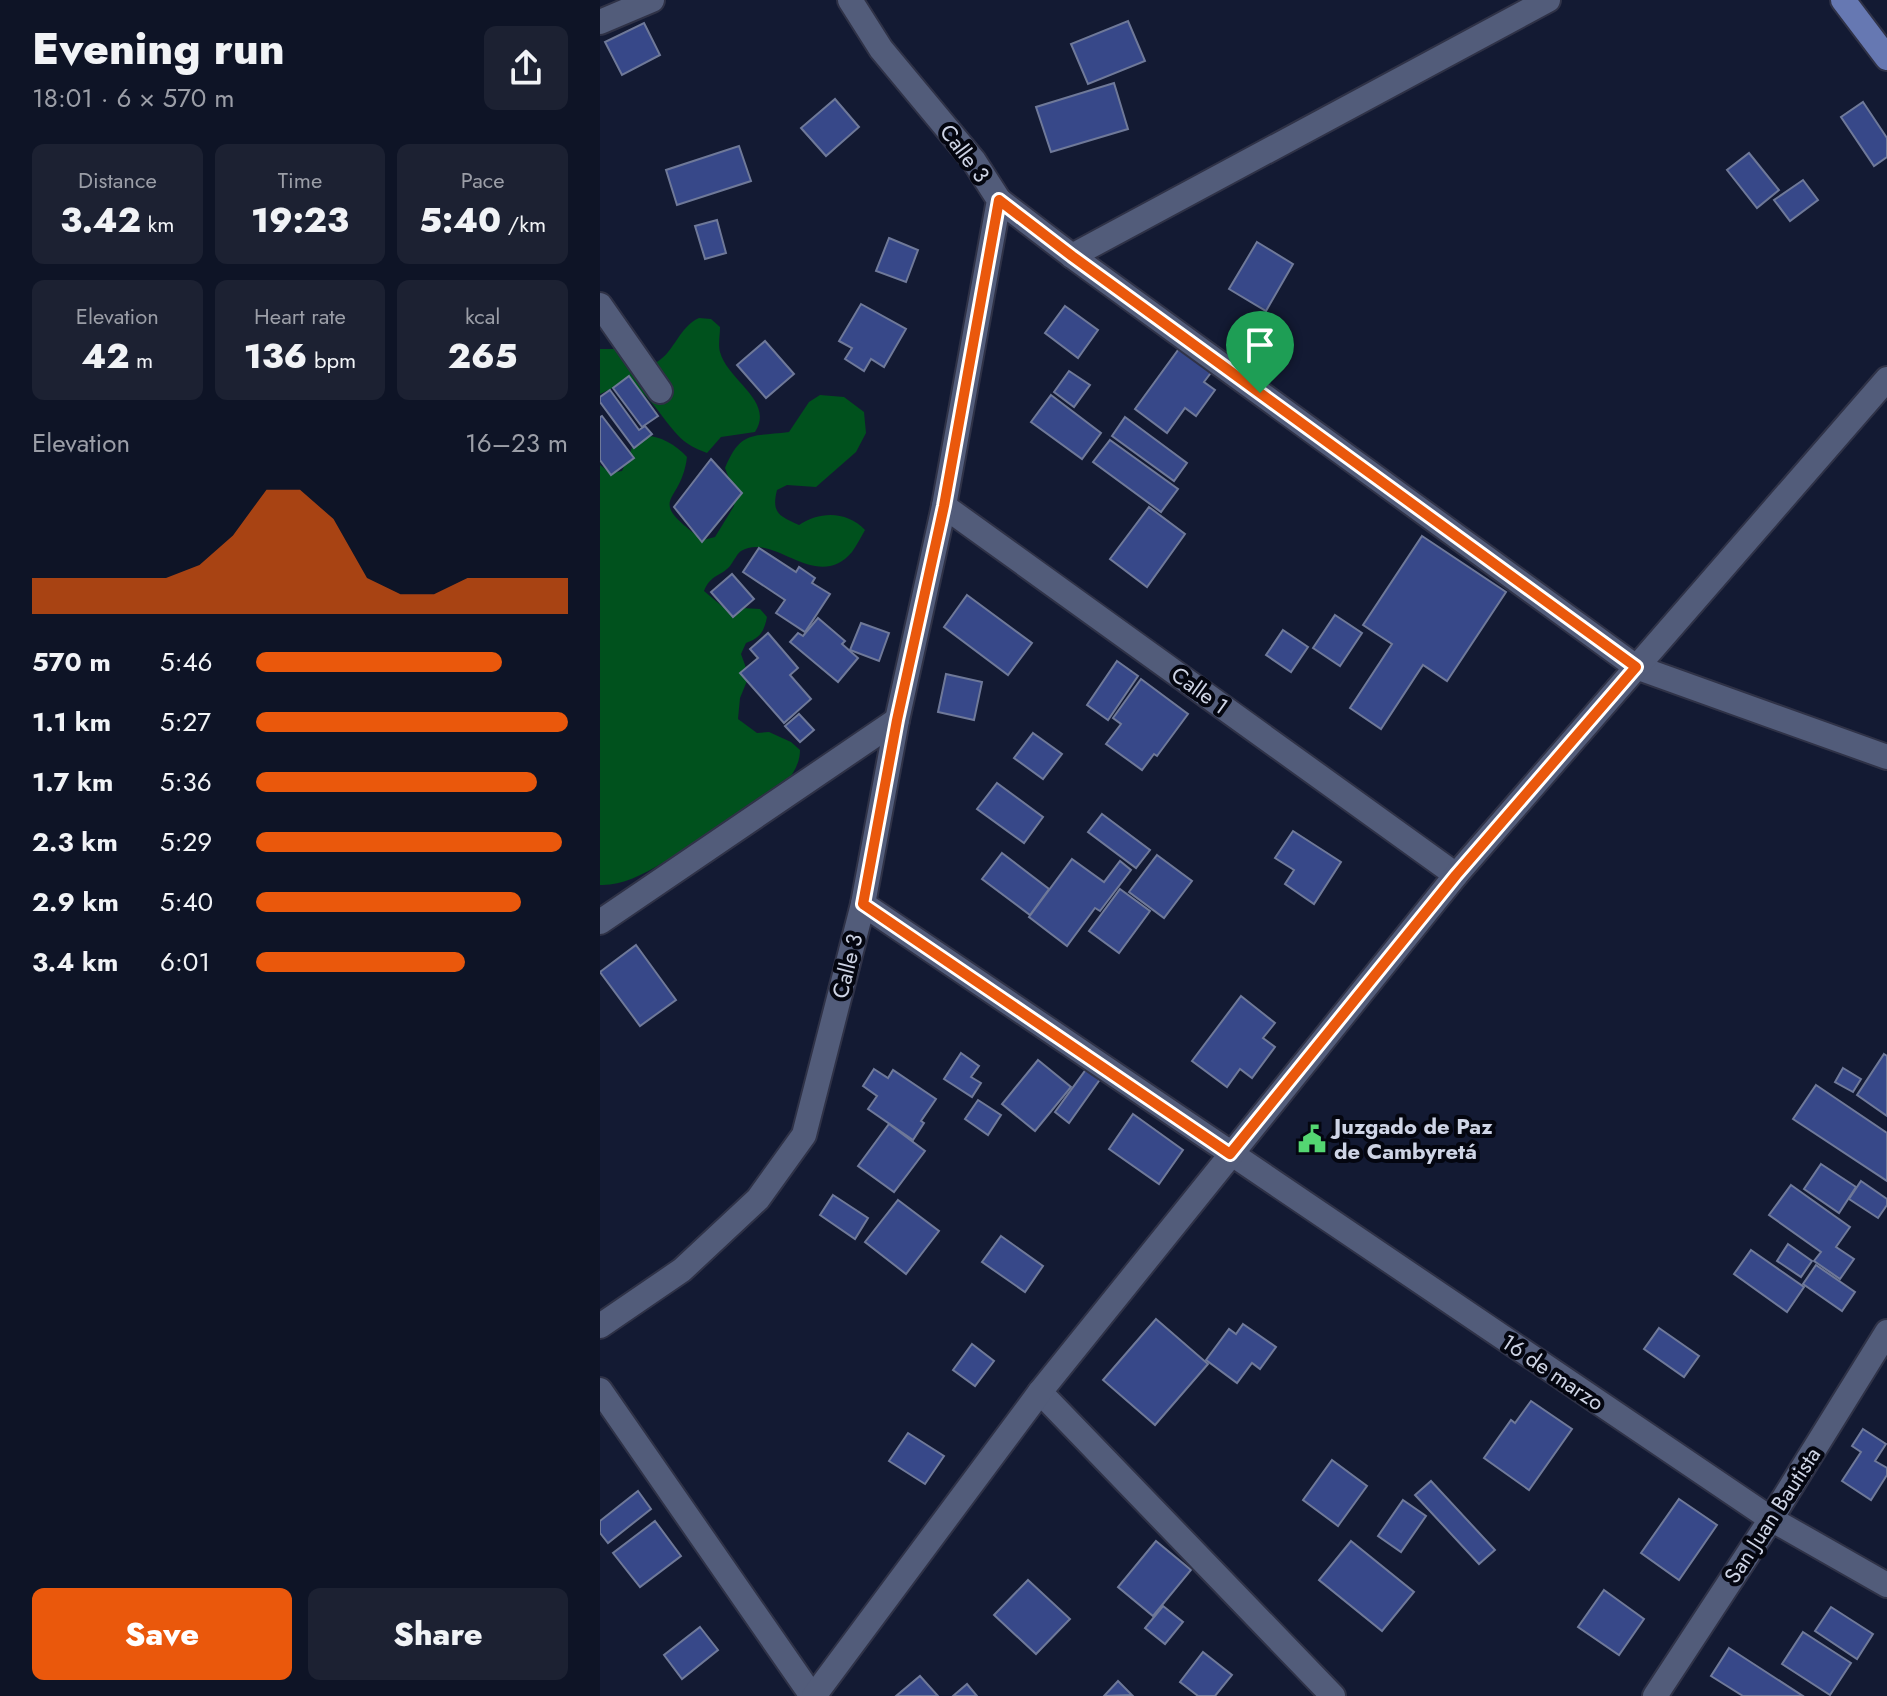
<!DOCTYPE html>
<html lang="en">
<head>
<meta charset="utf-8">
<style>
  body { margin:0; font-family:Jost,sans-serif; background:#1c2132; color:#f1f3f6; height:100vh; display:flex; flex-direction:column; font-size:30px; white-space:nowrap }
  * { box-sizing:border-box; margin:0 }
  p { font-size:26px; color:#9b9ea7 }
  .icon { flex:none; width:44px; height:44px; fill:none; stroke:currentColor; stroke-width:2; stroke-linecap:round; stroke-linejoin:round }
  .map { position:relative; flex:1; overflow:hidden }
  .sheet { display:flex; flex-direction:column; background:#0e1426; width:600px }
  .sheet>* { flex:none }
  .pin { position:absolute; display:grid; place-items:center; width:68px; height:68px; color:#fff; margin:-82px -34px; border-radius:50% 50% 50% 0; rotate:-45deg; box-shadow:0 0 8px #0007 }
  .pin .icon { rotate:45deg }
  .round { display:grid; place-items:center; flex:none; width:84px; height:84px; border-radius:12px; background:#1c2132 }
  .overview { display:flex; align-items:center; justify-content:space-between; height:136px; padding:0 32px }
  h1 { font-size:44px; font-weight:800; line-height:60px }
  .figures { display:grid; grid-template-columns:repeat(3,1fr); gap:12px; height:136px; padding:8px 32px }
  .figures div { display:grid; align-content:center; border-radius:12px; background:#1c2132; text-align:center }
  .figures b { font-size:34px; font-weight:800 }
  .figures small { font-size:22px; font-weight:400 }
  .figures p { font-size:22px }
  .chart { height:224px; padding:16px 32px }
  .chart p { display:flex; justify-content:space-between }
  .chart svg { width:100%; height:144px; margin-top:8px; fill:#ea580c; opacity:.7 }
  .primary-button { display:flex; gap:16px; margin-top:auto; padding:16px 32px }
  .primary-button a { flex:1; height:92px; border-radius:12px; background:#ea580c; color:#fff; font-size:32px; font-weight:800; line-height:92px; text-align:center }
  .primary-button a+a { background:#1c2132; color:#f1f3f6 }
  ul { padding:0 32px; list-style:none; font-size:26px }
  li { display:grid; grid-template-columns:128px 96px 1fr; align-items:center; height:60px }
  li i { height:20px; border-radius:10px; background:#ea580c }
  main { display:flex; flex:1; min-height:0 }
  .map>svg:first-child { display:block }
  .forest { fill:#00511d }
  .building { fill:#374889; stroke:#6f7999; stroke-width:2 }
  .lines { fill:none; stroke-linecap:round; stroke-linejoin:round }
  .minor-casing { stroke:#2f3247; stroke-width:28 }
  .major-casing { stroke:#2f3247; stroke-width:28 }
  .minor { stroke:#525c7a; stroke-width:24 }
  .major { stroke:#6678b2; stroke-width:24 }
  .route-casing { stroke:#fff; stroke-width:16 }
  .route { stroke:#ea580c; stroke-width:10 }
  .labels { text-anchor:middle; stroke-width:8; stroke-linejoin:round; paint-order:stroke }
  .street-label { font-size:22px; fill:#ced4e5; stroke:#040610 }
  .poi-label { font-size:22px; font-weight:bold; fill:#ced4e5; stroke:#040610; text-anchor:start }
</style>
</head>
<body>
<main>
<section class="sheet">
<div class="overview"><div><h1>Evening run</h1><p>18:01 · 6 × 570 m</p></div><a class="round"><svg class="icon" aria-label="share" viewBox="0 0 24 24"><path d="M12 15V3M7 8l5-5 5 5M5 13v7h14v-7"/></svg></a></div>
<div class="figures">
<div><p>Distance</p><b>3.42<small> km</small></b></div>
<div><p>Time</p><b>19:23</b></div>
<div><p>Pace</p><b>5:40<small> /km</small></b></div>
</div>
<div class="figures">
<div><p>Elevation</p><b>42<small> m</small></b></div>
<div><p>Heart rate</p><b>136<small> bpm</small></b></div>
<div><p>kcal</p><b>265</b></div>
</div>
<div class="chart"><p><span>Elevation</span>16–23 m</p>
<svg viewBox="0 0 160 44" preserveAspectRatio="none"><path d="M0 44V33L10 33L20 33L30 33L40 33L50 29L60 20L70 6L80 6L90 15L100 33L110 38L120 38L130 33L140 33L150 33L160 33V44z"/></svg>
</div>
<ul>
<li><b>570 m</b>5:46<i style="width:79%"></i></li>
<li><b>1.1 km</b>5:27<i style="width:100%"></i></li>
<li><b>1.7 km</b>5:36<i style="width:90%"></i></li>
<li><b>2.3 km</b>5:29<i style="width:98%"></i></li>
<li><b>2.9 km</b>5:40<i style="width:85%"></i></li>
<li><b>3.4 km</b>6:01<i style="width:67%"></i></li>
</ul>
<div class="primary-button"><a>Save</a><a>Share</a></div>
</section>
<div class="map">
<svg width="1287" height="1696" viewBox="0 0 1287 1696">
  <rect width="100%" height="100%" fill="#131a33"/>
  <!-- forest -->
  <g class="forest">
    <path d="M99,318L111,319L120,327C120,335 118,345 120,352C128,381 175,401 155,432L121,437L107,453C99,450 90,446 84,441C66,427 45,383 24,384C17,385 7,391 0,394V349H23L57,362C75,351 79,327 99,318Z"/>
    <path d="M220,395L244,397L264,412L266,433L256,452L216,487L187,485L177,490C171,514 180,516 199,525C220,511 247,511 265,530C261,537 257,545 252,552C216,594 174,531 141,551C136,555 134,561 130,566C120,577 111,574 104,591L123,607L160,609L167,617C164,632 160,638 146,643L141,654L149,676L140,698L138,719L157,733L169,732L191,742L200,750C200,773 180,789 163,803C151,813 133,818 119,826C86,845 39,887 0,885V465L11,473L22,471L37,436C56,433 74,443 87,457C81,507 43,496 103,540L115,537L134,506V492L125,468C141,430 152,437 189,432L209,402Z"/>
  </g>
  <!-- building -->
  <g class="building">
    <path d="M528,21L545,61L488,84L471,44Z"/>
    <path d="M44,23L60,55L22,75L5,42Z"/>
    <path d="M514,83L528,129L451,152L436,107Z"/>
    <path d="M235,99L259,127L226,156L201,128Z"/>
    <path d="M1263,102L1287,138V157L1274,166L1241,117Z"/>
    <path d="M139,146L151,181L77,205L66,170Z"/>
    <path d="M1149,153L1179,190L1157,208L1127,170Z"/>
    <path d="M1203,180L1218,200L1190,221L1174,200Z"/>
    <path d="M117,220L126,253L105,259L95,226Z"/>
    <path d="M289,238L318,250L306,282L276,271Z"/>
    <path d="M657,242L693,264L666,311L629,289Z"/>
    <path d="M261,304L306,329L284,367L271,359L264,371L245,359L252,348L239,341Z"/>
    <path d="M465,306L498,330L478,358L445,333Z"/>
    <path d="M165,341L194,374L166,398L137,365Z"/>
    <path d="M581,346L613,370L604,382L615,390L596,416L585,408L567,433L535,409Z"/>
    <path d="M469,371L490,385L474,407L454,392Z"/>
    <path d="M29,376L58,416L42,427L13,388Z"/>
    <path d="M10,390L39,430L45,426L52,434L34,448L0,402V397Z"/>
    <path d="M451,395L501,433L482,459L431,422Z"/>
    <path d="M2,416L34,458L11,475L0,460V417Z"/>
    <path d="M525,417L587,463L574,481L512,436Z"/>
    <path d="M510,440L578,489L561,512L493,462Z"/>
    <path d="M111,459L142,493L102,542L74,507Z"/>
    <path d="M549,507L585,534L547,587L510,559Z"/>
    <path d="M822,536L906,592L847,681L823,665L781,729L750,708L792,644L763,625Z"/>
    <path d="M159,548L196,572L199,567L215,578L212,583L230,594L205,632L176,613L185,600L143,572Z"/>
    <path d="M132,574L154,599L133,617L111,592Z"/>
    <path d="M367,595L432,643L408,675L344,627Z"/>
    <path d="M735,615L762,633L740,666L713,648Z"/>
    <path d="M218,618L245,641L242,644L258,658L238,682L190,642L198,633L203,636Z"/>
    <path d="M261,623L289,633L279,661L250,650Z"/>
    <path d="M683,630L708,647L691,672L666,655Z"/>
    <path d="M168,633L198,668L190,675L211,699L184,723L140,673L158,658L150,649Z"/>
    <path d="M517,661L538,676L508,720L487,705Z"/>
    <path d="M346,674L382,682L374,720L338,712Z"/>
    <path d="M541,679L588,714L557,756L554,754L542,770L506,744L521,724L513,718Z"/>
    <path d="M199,714L214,730L200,742L185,726Z"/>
    <path d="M433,733L462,754L443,779L414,758Z"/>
    <path d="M397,783L443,817L424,843L377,809Z"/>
    <path d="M502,814L550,850L536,868L488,832Z"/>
    <path d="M693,831L741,862L714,904L685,884L694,870L675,858Z"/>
    <path d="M402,853L449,889L430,915L382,879Z"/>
    <path d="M557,855L592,881L564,918L529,892Z"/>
    <path d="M472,859L504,882L520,861L531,870L500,911L495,908L467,946L429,917Z"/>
    <path d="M520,889L550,911L519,953L489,931Z"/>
    <path d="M36,945L76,1000L40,1026L0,972Z"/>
    <path d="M641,996L675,1023L663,1038L675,1047L652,1078L640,1069L627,1087L592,1061Z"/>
    <path d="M361,1053L379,1066L371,1077L381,1083L372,1097L344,1079Z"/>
    <path d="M1284,1054L1287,1056V1116L1257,1095Z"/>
    <path d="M438,1060L471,1087L435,1131L402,1104Z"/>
    <path d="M487,1068L501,1078L469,1123L455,1112Z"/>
    <path d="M1243,1068L1261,1079L1253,1092L1235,1082Z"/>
    <path d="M274,1069L288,1078L293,1070L336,1099L321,1121L324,1123L313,1140L268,1109L277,1096L263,1086Z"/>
    <path d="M1216,1085L1287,1133V1181L1193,1119Z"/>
    <path d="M378,1100L401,1115L388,1135L365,1119Z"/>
    <path d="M533,1114L583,1150L559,1184L509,1149Z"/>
    <path d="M289,1124L325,1151L294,1192L258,1166Z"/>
    <path d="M1221,1164L1256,1187L1239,1213L1204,1189Z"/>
    <path d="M1261,1181L1287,1199V1205L1278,1218L1249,1199Z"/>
    <path d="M1191,1185L1250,1227L1236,1247L1254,1259L1240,1279L1214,1261L1221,1252L1169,1215Z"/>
    <path d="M233,1195L268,1218L255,1239L220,1215Z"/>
    <path d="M298,1200L339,1231L306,1274L265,1242Z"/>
    <path d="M401,1236L443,1266L425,1292L382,1262Z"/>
    <path d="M1188,1244L1212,1261L1201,1277L1177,1261Z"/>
    <path d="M1151,1250L1204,1287L1187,1312L1134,1274Z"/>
    <path d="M1216,1265L1255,1292L1242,1311L1203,1284Z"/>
    <path d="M556,1319L608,1364L555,1425L503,1380Z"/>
    <path d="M643,1324L676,1347L660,1369L652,1363L637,1383L606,1360L629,1329L636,1334Z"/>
    <path d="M1059,1328L1099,1356L1084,1377L1044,1349Z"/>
    <path d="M372,1344L394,1361L375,1386L353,1370Z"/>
    <path d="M931,1401L972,1429L929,1490L884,1458L911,1420L915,1423Z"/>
    <path d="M1263,1429L1286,1444L1275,1461L1287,1468V1475L1271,1500L1242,1481L1261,1452L1252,1446Z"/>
    <path d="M308,1433L344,1456L325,1484L289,1461Z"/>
    <path d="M732,1460L767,1486L738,1526L703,1500Z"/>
    <path d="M831,1481L895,1550L879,1564L815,1495Z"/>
    <path d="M38,1491L51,1509L8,1543L0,1533V1521Z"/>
    <path d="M1079,1499L1117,1525L1079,1580L1041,1553Z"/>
    <path d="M803,1500L826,1516L801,1552L778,1536Z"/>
    <path d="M55,1521L81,1556L40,1587L13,1553Z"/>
    <path d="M556,1541L591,1570L553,1616L518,1587Z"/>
    <path d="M751,1541L814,1592L782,1631L719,1580Z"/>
    <path d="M428,1580L470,1619L436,1654L394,1615Z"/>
    <path d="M1004,1590L1044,1619L1019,1655L978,1627Z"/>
    <path d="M563,1606L583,1622L565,1644L545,1628Z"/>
    <path d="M1231,1607L1273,1634L1257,1659L1215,1631Z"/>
    <path d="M100,1627L118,1650L82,1679L64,1655Z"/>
    <path d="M1203,1632L1251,1663L1230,1695L1182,1664Z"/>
    <path d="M1129,1648L1203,1696H1143L1111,1676Z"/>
    <path d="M603,1652L632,1675L615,1696H598L580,1682Z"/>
    <path d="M320,1676L338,1696H296Z"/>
    <path d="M518,1681L532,1695L504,1696Z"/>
    <path d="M367,1684L377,1696H353Z"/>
  </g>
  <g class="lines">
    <defs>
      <g id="minor">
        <path d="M0,22L52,0"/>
        <path d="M399,200L472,256L1036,667L1287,757"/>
        <path d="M472,256L948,0"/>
        <path d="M0,305L60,391"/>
        <path d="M344,506L856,875"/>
        <path d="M263,904L1171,1519L1287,1585"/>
        <path d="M0,922L297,720"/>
        <path d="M0,1326L82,1270L158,1199L204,1135L263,904L297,720L344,506L399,200L374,161L281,49L250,0"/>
        <path d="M0,1390L212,1696"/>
        <path d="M440,1392L733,1696"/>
        <path d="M214,1696L440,1392L856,875L1287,379"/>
        <path d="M1055,1696L1171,1519L1287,1332"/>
      </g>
      <path id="major" d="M1243,0L1287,58"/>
    </defs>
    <!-- minor casing -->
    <use href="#minor" class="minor-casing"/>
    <!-- major casing -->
    <use href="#major" class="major-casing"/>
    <!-- minor -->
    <use href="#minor" class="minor"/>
    <!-- major -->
    <use href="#major" class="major"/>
  </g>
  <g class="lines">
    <defs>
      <path id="route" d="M399,200L472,256L1036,667L856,875L630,1154L263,904L297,720L344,506Z"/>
    </defs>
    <!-- route casing -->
    <use href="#route" class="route-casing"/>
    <!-- route -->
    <use href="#route" class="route"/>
  </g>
  <!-- icons -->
  <defs>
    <symbol id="civic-bare" viewBox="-9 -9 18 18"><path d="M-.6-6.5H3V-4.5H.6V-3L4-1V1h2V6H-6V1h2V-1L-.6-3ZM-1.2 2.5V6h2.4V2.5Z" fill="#54d672" stroke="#040610" stroke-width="2.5" paint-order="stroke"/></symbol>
  </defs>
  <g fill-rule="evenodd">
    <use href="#civic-bare" x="692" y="1119" width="40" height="40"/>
  </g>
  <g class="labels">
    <!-- street labels -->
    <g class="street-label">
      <text transform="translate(365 153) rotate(53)" y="8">Calle 3</text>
      <text transform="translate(600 690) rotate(36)" y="8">Calle 1</text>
      <text transform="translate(247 966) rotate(-76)" y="8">Calle 3</text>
      <text transform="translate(953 1372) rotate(34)" y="8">16 de marzo</text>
      <text transform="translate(1172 1515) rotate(-57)" y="8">San Juan Bautista</text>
    </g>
    <!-- poi labels -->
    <g class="poi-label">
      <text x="734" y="1134">Juzgado de Paz<tspan x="734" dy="25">de Cambyretá</tspan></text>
    </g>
  </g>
</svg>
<div class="pin" style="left:660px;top:393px;background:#1e9e55"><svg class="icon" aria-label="arrive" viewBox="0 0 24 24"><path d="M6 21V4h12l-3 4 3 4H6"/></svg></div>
</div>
</main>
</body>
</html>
